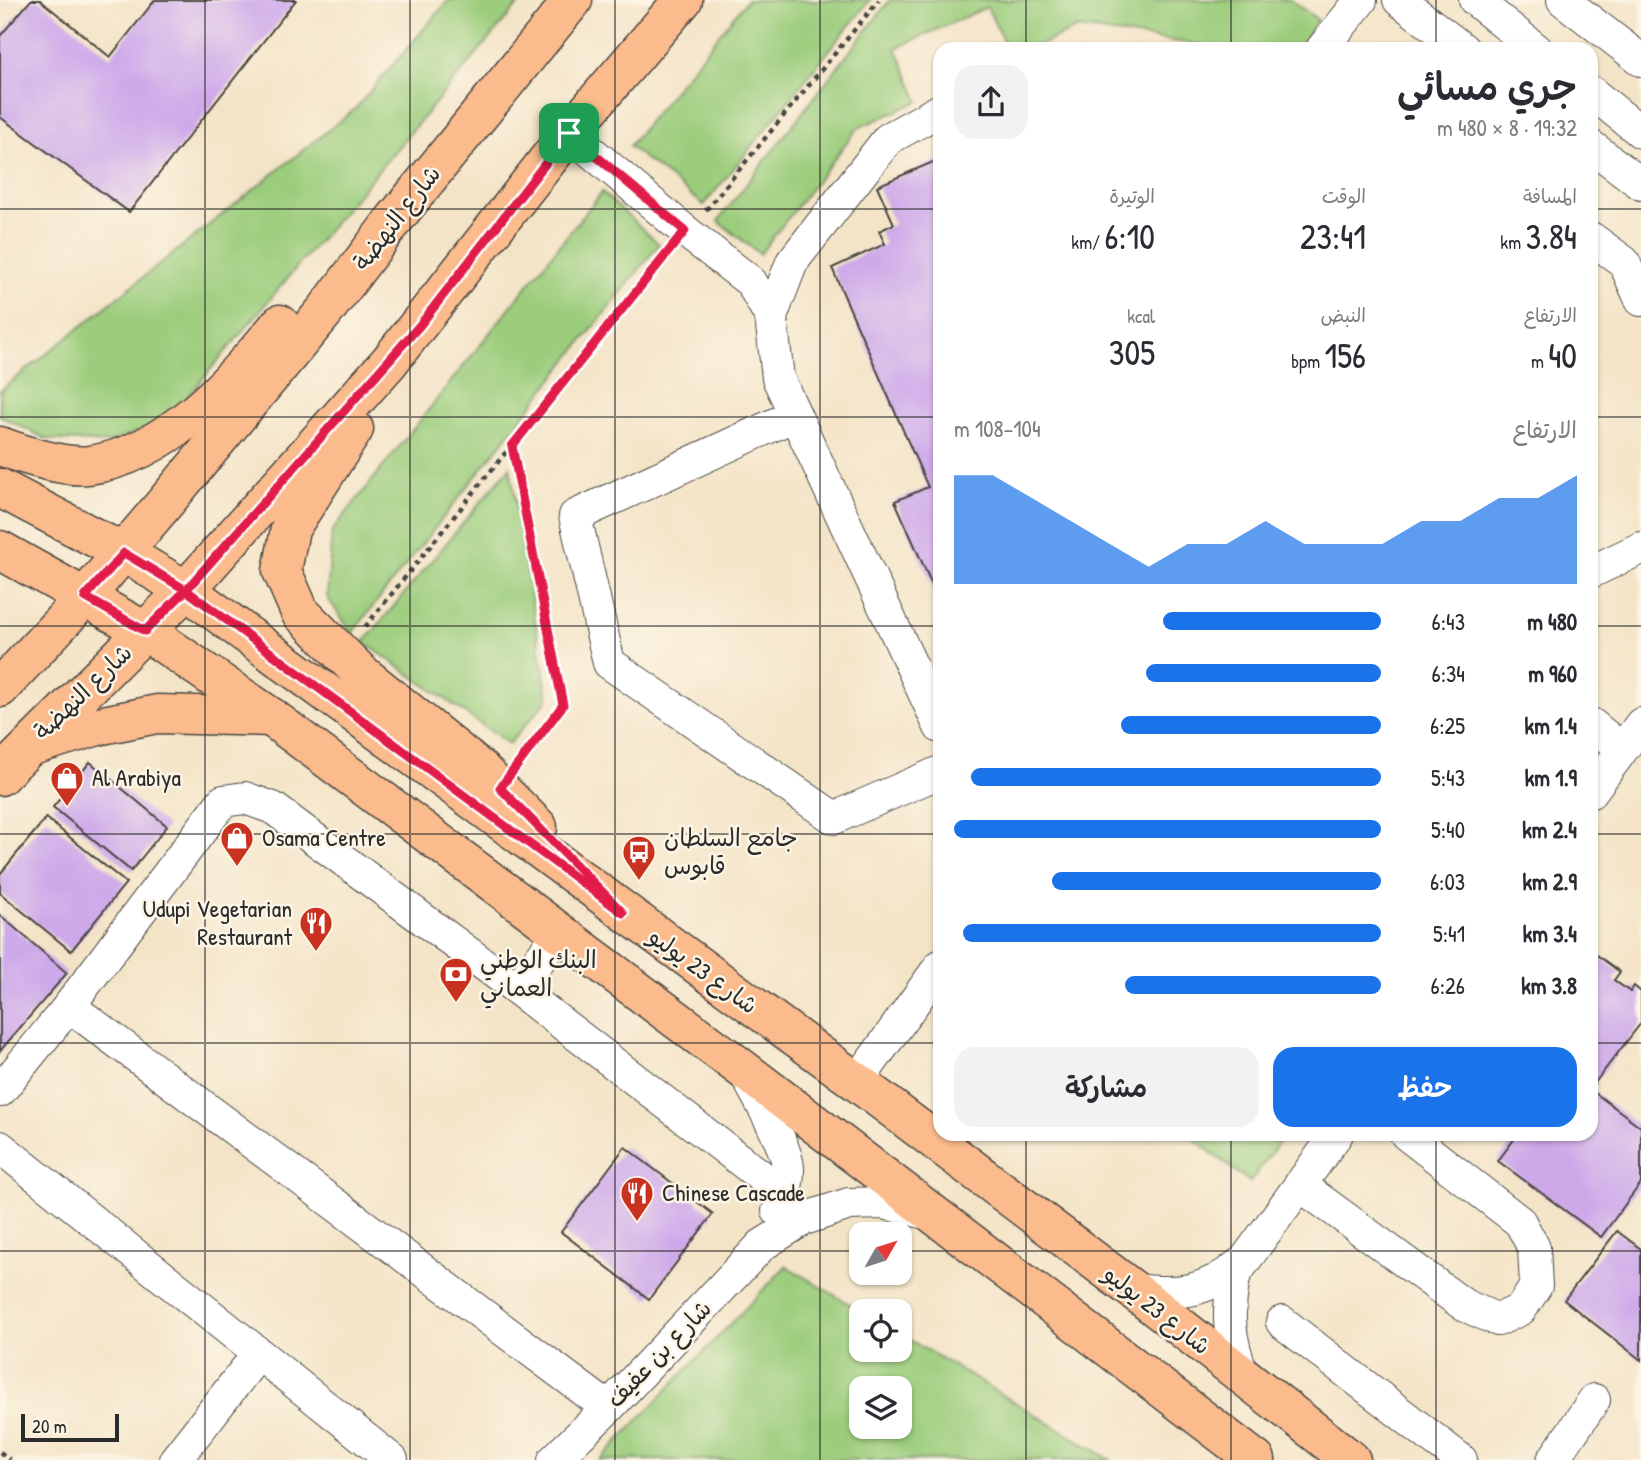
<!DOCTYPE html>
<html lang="ar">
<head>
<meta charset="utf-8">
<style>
  body { margin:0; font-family:"Patrick Hand","Playpen Sans Arabic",sans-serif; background:#f2f2f3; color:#2b2b33; direction:rtl; height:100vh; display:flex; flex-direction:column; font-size:26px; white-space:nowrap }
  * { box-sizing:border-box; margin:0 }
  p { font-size:23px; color:#7c7c81 }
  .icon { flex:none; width:38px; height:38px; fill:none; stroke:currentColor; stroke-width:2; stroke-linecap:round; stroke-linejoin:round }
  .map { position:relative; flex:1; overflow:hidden; direction:ltr }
  .details { position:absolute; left:933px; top:42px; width:665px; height:1099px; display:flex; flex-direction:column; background:#fff; border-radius:21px; box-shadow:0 2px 5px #0004; direction:rtl }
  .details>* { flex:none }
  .needle { width:46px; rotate:51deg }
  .tools { position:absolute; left:849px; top:1222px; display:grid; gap:14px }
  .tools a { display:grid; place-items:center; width:63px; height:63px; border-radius:14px; background:#fff; box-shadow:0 2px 5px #0004; font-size:35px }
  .scale { position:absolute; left:21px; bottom:18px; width:98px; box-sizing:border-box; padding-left:7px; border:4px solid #2b2b2b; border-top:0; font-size:19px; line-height:24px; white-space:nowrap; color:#2b2b2b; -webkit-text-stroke:5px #fcf5e5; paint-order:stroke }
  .pin { position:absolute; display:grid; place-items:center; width:60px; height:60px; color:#fff; margin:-30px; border-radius:14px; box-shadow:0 4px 10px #0006 }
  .round { display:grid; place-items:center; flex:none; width:74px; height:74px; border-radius:21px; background:#f2f2f3 }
  .headline { display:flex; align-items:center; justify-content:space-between; height:119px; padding:0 21px }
  h1 { font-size:38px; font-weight:600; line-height:52px }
  .stats { display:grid; grid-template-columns:repeat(3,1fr); gap:10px; height:119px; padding:7px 21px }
  .stats div { display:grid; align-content:center }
  .stats b { font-size:35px; font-weight:600 }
  .stats small { font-size:19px; font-weight:400 }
  .stats p { font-size:19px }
  .chart { height:196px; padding:14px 21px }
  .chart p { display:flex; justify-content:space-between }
  .chart svg { width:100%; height:126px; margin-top:7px; fill:#1a73e8; opacity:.7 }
  .action { display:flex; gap:14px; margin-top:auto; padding:14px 21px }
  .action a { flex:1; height:80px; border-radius:21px; background:#1a73e8; color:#fff; font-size:28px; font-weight:600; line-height:80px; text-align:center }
  .action a+a { background:#f2f2f3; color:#2b2b33 }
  ul { padding:0 21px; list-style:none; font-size:23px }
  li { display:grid; grid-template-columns:112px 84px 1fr; align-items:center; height:52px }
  li i { height:18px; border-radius:9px; background:#1a73e8 }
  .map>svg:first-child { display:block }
  .green { fill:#9ccd7d; stroke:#647c54; stroke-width:2; fill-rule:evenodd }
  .building { fill:#cda9ea }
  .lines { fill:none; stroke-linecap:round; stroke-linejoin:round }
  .minor-casing { stroke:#494742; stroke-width:34 }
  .major-casing { stroke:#494742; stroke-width:41 }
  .path { stroke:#494742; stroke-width:4.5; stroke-dasharray:5 5; stroke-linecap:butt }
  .minor { stroke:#fff; stroke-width:32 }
  .major { stroke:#fbbb8c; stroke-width:38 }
  .route-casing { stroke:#fff; stroke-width:14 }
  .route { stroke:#e11d48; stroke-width:9 }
  .grid { fill:none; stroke:#2b2b2b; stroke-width:2; stroke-opacity:0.55 }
  .labels { text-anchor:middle; stroke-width:5; stroke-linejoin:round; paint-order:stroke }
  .street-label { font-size:24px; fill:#2b2b2b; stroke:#fcf5e5 }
  .poi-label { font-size:24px; fill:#2b2b2b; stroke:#fcf5e5; text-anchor:start }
</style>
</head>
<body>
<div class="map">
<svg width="1641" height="1460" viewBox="0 0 1641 1460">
  <rect width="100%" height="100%" fill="#fcf5e5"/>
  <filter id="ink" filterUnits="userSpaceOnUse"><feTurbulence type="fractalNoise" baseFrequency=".0143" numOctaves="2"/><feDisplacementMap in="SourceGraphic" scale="14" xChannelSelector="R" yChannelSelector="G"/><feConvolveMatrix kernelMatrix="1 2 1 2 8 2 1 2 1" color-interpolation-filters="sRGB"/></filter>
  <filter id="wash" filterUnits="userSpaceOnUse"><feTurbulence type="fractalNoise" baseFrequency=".00686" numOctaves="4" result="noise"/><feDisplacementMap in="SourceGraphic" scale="28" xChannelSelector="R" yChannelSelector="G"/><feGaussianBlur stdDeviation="1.57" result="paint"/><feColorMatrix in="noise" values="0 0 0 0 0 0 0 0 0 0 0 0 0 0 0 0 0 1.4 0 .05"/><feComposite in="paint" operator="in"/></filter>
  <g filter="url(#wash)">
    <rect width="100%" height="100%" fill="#f4e4c7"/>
    <!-- green -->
    <g class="green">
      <path d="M449,0H522L168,420L108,443L46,439L0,416V391L355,109Z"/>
      <path d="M747,0H870L704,205L629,146Z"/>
      <path d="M890,0H1291L1318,20L1297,49H1232L1078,28L1031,49H1007L987,7L896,48L919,101L858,128L760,254L718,221Z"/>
      <path d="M602,192L659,244L352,633L327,597L332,531Z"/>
      <path d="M510,467L548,699L509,744L364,642Z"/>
      <path d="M1187,1134H1285L1250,1182Z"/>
      <path d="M786,1266L861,1311V1349H900V1334L1111,1460H600ZM861,1388H900V1426H861Z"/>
    </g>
    <g id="blocks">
      <!-- building -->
      <g class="building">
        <path d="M31,0H40L110,57L155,0H296L129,212L0,117V36Z"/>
        <path d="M940,159V603L895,501L928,487L832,268L885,244L879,231L894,224L877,186Z"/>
        <path d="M90,762L167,826L131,871L53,807Z"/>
        <path d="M46,818L126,883L71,951L0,893V874Z"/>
        <path d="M0,915L67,973L0,1051Z"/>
        <path d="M1597,955L1620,972L1614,980L1630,992L1634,986L1641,992V1023L1593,1085L1591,1083V960Z"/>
        <path d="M1591,1090L1641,1127V1183L1601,1237L1498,1161L1518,1134H1591Z"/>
        <path d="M625,1147L713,1214L649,1299L561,1232Z"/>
        <path d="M1617,1231L1641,1249V1360L1564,1300Z"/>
      </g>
    </g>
  </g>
  <g filter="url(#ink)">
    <use href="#blocks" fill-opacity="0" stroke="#494742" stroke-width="2"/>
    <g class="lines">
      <defs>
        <g id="minor">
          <path d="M1399,0L1463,49"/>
          <path d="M1475,0L1536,49"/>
          <path d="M1563,0L1641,60"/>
          <path d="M1322,49L1361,0"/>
          <path d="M1591,92L1641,132"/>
          <path d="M940,110L888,139L792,262L771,317L778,378L940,727"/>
          <path d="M569,133L685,231L751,282L771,317"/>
          <path d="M1591,146L1641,184"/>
          <path d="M1591,238L1624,262L1641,300"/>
          <path d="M795,415L575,516L609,663L834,818L940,772"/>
          <path d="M1591,572L1641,548"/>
          <path d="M1591,724L1622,749"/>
          <path d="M1591,792L1641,724"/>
          <path d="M517,989L560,932"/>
          <path d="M69,1006L608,1408"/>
          <path d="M746,1075C756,1093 789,1151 788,1169C788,1182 784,1200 778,1211"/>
          <path d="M857,1082L940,966"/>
          <path d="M0,1091L69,1006L223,801L245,798L273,808L517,989L783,1193"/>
          <path d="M0,1147L392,1460"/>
          <path d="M1300,1185L1464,1305L1498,1320L1521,1309L1536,1286L1534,1248L1520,1222L1406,1134"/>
          <path d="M1132,1289C1175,1296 1207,1293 1241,1263"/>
          <path d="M1282,1322L1461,1460"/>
          <path d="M1243,1376C1229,1338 1226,1314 1235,1274L1337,1134"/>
          <path d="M175,1460L258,1354"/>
          <path d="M554,1460L608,1408L762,1245L804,1219L849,1204L883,1203L930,1214"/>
          <path d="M1553,1460L1594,1400"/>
        </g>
        <g id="major">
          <path d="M354,429L290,529L282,571L300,612L361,673L481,770L538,827"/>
          <path d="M0,446C24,455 65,468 89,465C167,455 233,381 280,324"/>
          <path d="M0,488L124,553L186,590L857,1082L1132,1289L1351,1460"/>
          <path d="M0,550L145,631L271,717L744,1070L1256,1460"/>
          <path d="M0,688L85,597L164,504L325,311L393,221L573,0"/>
          <path d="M32,746L98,726L157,714L271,717"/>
          <path d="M0,776L186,590L389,362L569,133L683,0"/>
        </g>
      </defs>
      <!-- minor casing -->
      <use href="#minor" class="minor-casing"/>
      <!-- major casing -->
      <use href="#major" class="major-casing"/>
      <!-- path -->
      <g class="path">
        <path d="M706,210L879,0"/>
        <path d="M512,447L563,705L520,761"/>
        <path d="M365,627L665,255"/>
        <path d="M0,1452L10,1460"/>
      </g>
      <!-- minor -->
      <use href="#minor" class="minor"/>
      <!-- major -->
      <use href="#major" class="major"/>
    </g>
  </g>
  <g class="lines" filter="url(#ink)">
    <defs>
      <path id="route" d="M569,133L420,325L186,590L124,553L85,597L145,631L186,590L623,913L500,788L563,705L512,446L685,231L569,133"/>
    </defs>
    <!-- route casing -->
    <use href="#route" class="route-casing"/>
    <!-- route -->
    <use href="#route" class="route"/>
  </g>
  <!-- grid -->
  <path class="grid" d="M205,0V1460M410,0V1460M615,0V1460M820,0V1460M1026,0V49M1231,0V49M1436,0V49M0,209H940M1591,209H1641M0,417H940M1591,417H1641M0,626H940M1591,626H1641M0,834H940M1591,834H1641M0,1043H940M1591,1043H1641M1026,1134V1460M1231,1134V1460M1436,1134V1460M0,1251H861M900,1251H1641"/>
  <!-- icons -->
  <defs>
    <symbol id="shop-pin" viewBox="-11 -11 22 30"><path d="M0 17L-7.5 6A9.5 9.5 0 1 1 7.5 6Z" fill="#c8321e" stroke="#fcf5e5"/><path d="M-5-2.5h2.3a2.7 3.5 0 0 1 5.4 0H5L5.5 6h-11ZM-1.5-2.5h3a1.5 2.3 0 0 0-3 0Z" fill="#fff"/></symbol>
    <symbol id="bus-pin" viewBox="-11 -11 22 30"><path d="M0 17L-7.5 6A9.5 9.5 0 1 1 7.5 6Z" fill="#c8321e" stroke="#fcf5e5"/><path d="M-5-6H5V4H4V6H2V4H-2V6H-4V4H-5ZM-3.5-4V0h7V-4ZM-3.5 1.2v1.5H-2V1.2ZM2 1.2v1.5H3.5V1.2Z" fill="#fff"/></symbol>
    <symbol id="restaurant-pin" viewBox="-11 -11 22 30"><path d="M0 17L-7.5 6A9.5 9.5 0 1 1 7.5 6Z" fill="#c8321e" stroke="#fcf5e5"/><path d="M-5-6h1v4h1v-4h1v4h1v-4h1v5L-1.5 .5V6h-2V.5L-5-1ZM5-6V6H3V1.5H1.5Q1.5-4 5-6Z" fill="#fff"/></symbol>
    <symbol id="bank-pin" viewBox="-11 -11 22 30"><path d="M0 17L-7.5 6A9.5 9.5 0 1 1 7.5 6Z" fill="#c8321e" stroke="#fcf5e5"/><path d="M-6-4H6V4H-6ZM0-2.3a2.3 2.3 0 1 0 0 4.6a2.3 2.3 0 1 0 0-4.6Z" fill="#fff"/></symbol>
  </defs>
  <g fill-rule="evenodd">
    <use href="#shop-pin" x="48" y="759" width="38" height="52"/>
    <use href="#shop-pin" x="218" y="819" width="38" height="52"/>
    <use href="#bus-pin" x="620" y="833" width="38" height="52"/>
    <use href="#restaurant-pin" x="297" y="904" width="38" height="52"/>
    <use href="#bank-pin" x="437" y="955" width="38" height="52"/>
    <use href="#restaurant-pin" x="618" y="1174" width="38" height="52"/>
  </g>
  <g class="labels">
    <!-- street labels -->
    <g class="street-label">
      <text transform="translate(397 218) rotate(-52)" y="8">شارع النهضة</text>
      <text transform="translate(83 692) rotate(-44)" y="8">شارع النهضة</text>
      <text transform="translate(703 971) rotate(36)" y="8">شارع 23 يوليو</text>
      <text transform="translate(1157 1310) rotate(38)" y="8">شارع 23 يوليو</text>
      <text transform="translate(659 1354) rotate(-46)" y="8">شارع بن عفيف</text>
    </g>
    <!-- poi labels -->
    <g class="poi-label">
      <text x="92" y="786">Al Arabiya</text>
      <text x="262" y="846">Osama Centre</text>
      <text x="664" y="846">جامع السلطان<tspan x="664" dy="28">قابوس</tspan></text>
      <text x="292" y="917" text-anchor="end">Udupi Vegetarian<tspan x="292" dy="28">Restaurant</tspan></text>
      <text x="480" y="968">البنك الوطني<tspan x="480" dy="28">العماني</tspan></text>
      <text x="662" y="1201">Chinese Cascade</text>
    </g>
  </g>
</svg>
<div class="tools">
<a><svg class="needle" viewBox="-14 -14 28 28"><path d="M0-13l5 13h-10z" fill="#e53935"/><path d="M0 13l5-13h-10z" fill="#7c7c81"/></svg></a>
<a><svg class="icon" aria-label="locate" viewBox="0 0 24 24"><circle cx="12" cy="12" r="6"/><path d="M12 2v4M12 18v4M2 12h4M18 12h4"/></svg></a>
<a><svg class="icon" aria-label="layers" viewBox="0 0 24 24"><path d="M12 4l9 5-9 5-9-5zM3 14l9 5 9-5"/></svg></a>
</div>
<div class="scale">20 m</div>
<div class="pin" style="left:569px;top:133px;background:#1e9e55"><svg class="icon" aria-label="arrive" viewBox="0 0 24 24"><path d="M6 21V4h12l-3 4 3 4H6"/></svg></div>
<section class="details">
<div class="headline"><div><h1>جري مسائي</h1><p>19:32 · 8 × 480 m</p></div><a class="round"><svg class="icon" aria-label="share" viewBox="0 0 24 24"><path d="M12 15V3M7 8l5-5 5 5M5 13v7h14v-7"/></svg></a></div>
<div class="stats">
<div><p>المسافة</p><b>3.84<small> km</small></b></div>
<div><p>الوقت</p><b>23:41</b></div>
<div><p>الوتيرة</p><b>6:10<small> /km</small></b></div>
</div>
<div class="stats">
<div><p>الارتفاع</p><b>40<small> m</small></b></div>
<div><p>النبض</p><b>156<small> bpm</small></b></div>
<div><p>kcal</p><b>305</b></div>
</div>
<div class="chart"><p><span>الارتفاع</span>104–108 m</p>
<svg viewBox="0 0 160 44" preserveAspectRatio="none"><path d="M0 44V6L10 6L20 14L30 22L40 30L50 38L60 30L70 30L80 22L90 30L100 30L110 30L120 22L130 22L140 14L150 14L160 6V44z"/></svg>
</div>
<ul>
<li><b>480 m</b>6:43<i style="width:51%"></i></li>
<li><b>960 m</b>6:34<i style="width:55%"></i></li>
<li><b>1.4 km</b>6:25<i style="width:61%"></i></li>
<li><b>1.9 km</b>5:43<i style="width:96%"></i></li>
<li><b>2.4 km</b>5:40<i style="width:100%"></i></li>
<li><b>2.9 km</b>6:03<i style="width:77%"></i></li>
<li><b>3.4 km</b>5:41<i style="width:98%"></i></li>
<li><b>3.8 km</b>6:26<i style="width:60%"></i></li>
</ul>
<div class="action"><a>حفظ</a><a>مشاركة</a></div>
</section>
</div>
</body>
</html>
